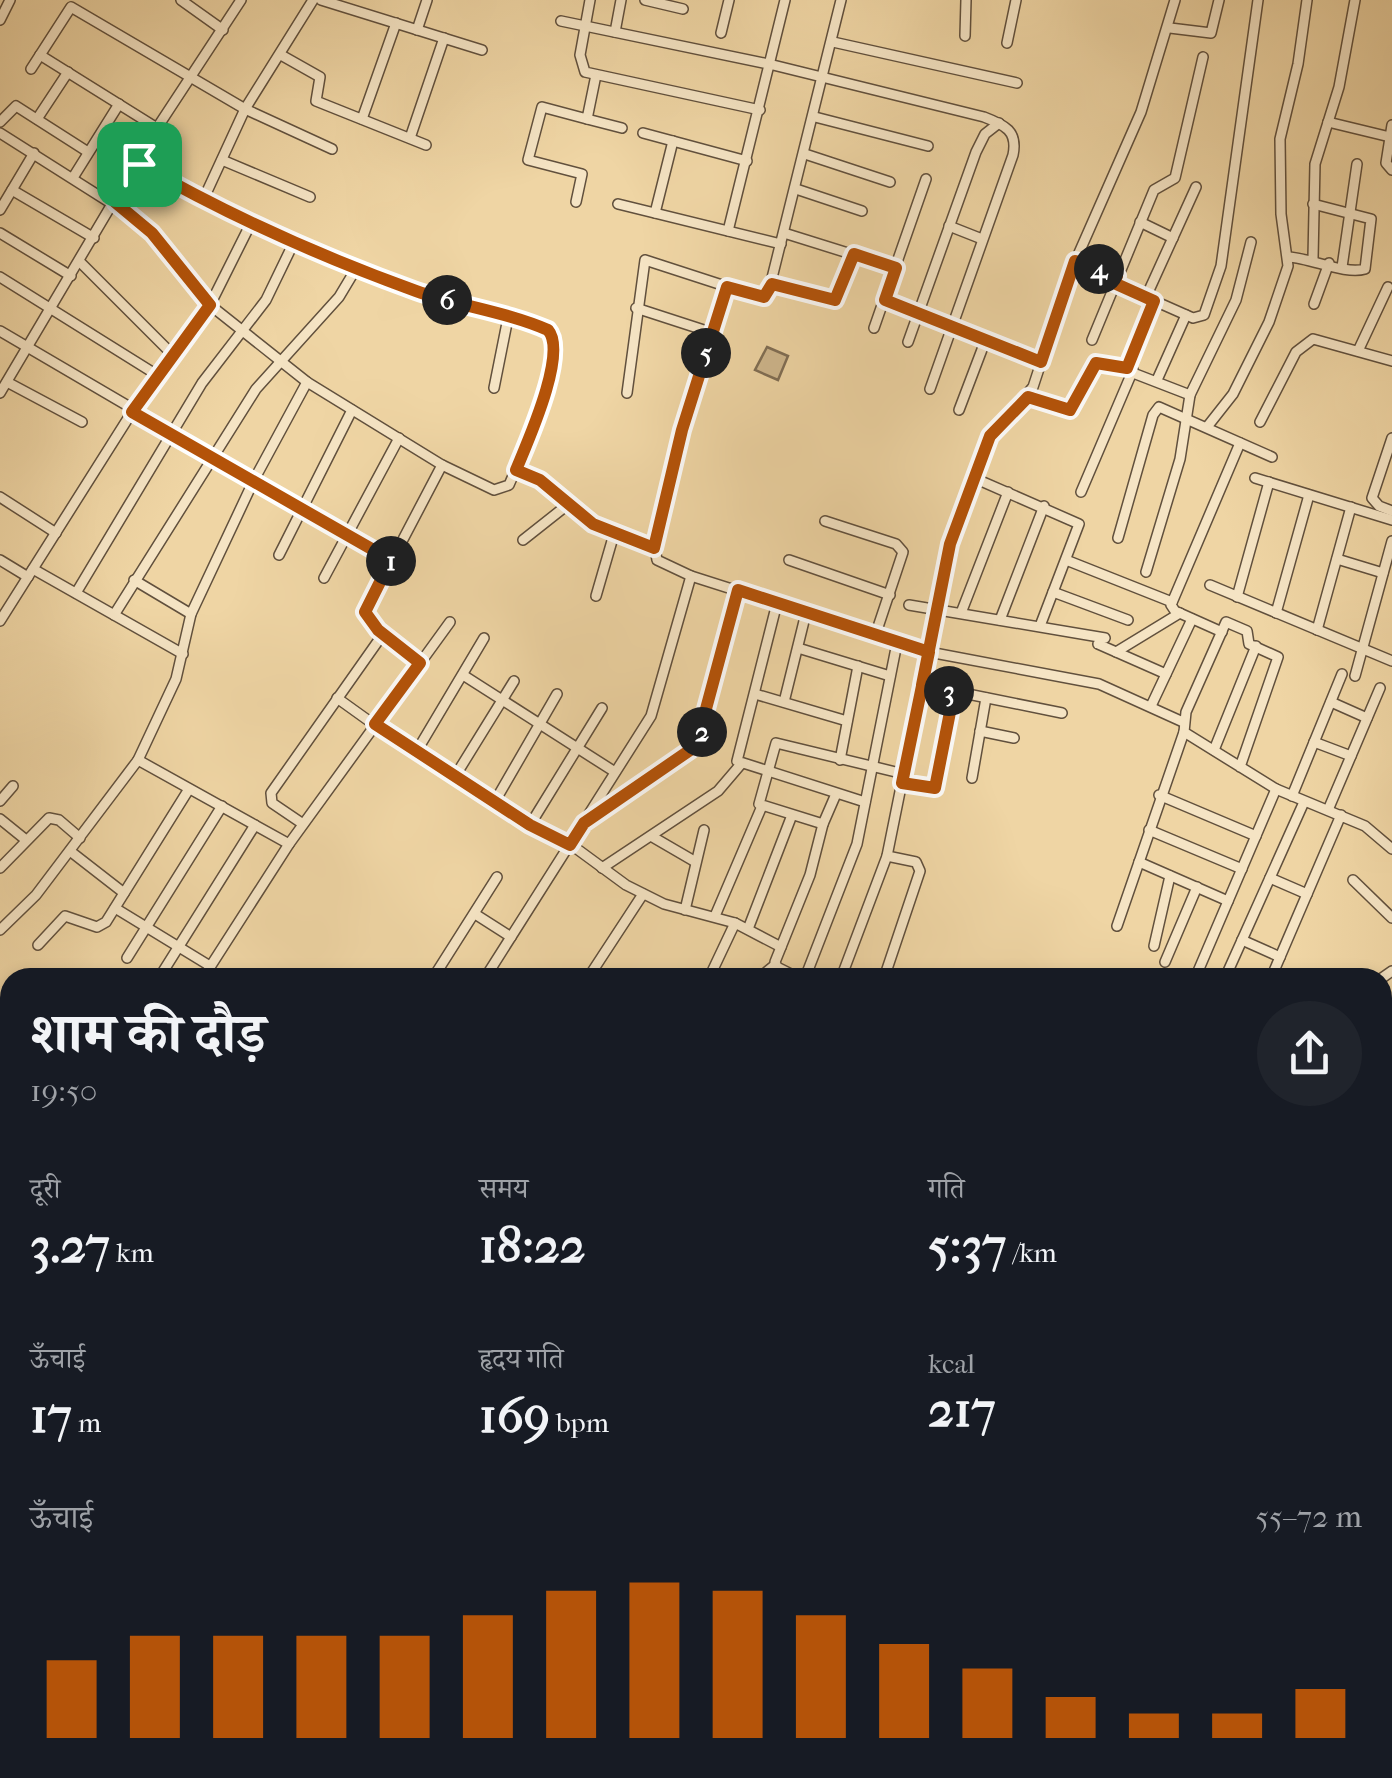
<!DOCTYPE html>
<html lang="hi">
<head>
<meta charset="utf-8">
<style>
  body { margin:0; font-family:"IM FELL French Canon","Noto Serif Devanagari",serif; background:#20242c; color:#f1f3f6; height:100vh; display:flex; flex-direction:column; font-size:38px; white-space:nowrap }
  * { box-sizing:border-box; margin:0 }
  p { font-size:32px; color:#9ea1a6 }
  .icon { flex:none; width:55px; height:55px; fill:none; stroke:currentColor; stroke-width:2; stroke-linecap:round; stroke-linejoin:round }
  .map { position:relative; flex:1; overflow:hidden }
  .sheet { position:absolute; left:0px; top:968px; width:1392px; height:812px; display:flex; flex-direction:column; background:#171b24; border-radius:30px 30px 0 0; box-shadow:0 5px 15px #0003 }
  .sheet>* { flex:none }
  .pin { position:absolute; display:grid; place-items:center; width:85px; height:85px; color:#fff; margin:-42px; border-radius:20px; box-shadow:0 5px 15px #0006 }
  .km { position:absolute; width:50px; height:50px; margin:-25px; border-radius:50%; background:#222; color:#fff; font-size:28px; line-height:50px; text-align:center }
  .round { display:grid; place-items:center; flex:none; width:105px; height:105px; border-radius:52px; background:#20242c }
  .headline { display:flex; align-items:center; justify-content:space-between; height:170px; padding:0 30px }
  h1 { font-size:55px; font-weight:700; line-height:75px }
  .figures { display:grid; grid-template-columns:repeat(3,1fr); gap:15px; height:170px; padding:10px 30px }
  .figures div { display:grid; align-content:center }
  .figures b { font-size:50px; font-weight:700 }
  .figures small { font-size:28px; font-weight:400 }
  .figures p { font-size:28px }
  .chart { height:280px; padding:20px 30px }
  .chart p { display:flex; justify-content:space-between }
  .chart svg { width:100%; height:180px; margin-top:10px; stroke:#b45309; stroke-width:6 }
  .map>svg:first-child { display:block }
  .green { fill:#cfb78d; stroke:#806e54; stroke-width:2.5 }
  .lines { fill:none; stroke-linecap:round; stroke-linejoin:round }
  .street-casing { stroke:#61503d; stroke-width:12 }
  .street { stroke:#f5e4c4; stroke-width:9 }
  .route-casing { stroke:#fff; stroke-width:20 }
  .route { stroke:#b45309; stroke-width:12 }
</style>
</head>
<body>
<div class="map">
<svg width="1392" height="1778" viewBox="0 0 1392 1778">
  <rect width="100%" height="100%" fill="#efd5a4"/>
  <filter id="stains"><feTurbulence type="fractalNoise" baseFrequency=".002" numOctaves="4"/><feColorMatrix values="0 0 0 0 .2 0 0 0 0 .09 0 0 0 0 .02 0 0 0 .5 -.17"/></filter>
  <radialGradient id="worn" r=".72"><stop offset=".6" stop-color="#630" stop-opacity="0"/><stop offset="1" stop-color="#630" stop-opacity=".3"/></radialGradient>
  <!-- green -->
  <path class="green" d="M767,347L788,356L778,380L755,370Z"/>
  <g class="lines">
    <defs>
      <g id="street">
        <path d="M181,0L223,30"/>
        <path d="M321,0L482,50"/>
        <path d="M590,0L580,55L585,72L760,110"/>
        <path d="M645,0L683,9"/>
        <path d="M0,20L10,0"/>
        <path d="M561,21L773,65L984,117C1005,125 1018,131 1013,155L930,389"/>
        <path d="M1170,28L1211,33L1219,0"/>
        <path d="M417,30L427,0"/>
        <path d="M615,32L621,0"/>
        <path d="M721,33L729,0"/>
        <path d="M965,36L966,0"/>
        <path d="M833,42L1017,83"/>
        <path d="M1007,43L1016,0"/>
        <path d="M40,55L157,128"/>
        <path d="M281,55L320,77L316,101L426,145"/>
        <path d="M31,69L71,7L245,109L332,149"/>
        <path d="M815,117L928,146"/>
        <path d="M37,119L68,72"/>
        <path d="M362,119L396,23"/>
        <path d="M587,119L622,128"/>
        <path d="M0,122L16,106L88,152"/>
        <path d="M1328,122L1390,137"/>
        <path d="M1392,125L1386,163L1392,170"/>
        <path d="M0,133L139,221L210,305L307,382L442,465L494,490L509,485C521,457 569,354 548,330C506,312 459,306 416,291C322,257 226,214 139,164"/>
        <path d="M643,133L747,161"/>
        <path d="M410,138L444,38"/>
        <path d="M805,154L890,182"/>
        <path d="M222,160L310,197"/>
        <path d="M74,176L119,104"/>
        <path d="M796,189L862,211"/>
        <path d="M12,190L94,238"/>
        <path d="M204,198L245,109L313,0"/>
        <path d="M576,202L582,174L528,160L542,107L587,119L596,75"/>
        <path d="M618,204L781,244"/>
        <path d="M0,210L34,153"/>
        <path d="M655,213L673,141"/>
        <path d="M1140,222L1173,238"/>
        <path d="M949,226L982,239"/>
        <path d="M728,231L785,0"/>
        <path d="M0,233L71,276"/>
        <path d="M784,233L896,268"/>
        <path d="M1288,257C1311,258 1345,275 1365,269L1371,219L1313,204"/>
        <path d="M1313,258L1315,164L1339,87L1355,0"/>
        <path d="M79,261L173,355"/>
        <path d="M1075,261L1117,276"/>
        <path d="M1342,267L1357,164"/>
        <path d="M0,277L157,375"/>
        <path d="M1114,283L1193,318L1204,315L1221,266L1258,0"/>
        <path d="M772,284L835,300L854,254"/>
        <path d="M727,287L682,431L654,542L657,560L691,576L929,652L1099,684L1183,722"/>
        <path d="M1146,297L1196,187"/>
        <path d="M885,300L1041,362"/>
        <path d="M1314,304L1329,263"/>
        <path d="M636,308L713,333"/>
        <path d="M874,328L926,179"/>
        <path d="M0,331L391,560"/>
        <path d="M1092,340L1154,190L1175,178L1203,57"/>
        <path d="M908,342L976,152L985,134L999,123"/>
        <path d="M1358,351L1388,287"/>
        <path d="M1127,368L1155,301"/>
        <path d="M1157,380L1186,315"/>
        <path d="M7,382L82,422"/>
        <path d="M494,388L508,318"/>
        <path d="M0,393L157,128L241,0"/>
        <path d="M627,393L645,260L759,297L768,294L841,0"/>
        <path d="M1028,397L1070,410L1092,367L1102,361L1190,395"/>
        <path d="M959,410L986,339"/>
        <path d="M1260,422L1296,352L1313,339L1392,361"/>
        <path d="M1207,427L1233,394L1269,322L1288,266L1281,214L1280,139L1298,64L1307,0"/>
        <path d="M1392,438L1372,498L1379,506L1392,511"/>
        <path d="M516,470L540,480L593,524L654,548"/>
        <path d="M974,478L1079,524L1040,626"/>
        <path d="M1255,478L1392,520"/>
        <path d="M1081,492L1133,370"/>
        <path d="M0,497L56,533"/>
        <path d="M825,521L896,544L903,552L875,636"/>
        <path d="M1118,538L1153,415L1159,407L1272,457"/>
        <path d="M523,540L566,506"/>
        <path d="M279,555L352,410"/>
        <path d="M1337,559L1383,573"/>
        <path d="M0,560L28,577"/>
        <path d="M789,560L890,595"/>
        <path d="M1066,560L1172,602"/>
        <path d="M33,569L183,654"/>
        <path d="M1146,572L1180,459L1190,395L1236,300L1251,242"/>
        <path d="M324,578L399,438"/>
        <path d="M134,580L191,614"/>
        <path d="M1210,585L1392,661"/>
        <path d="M1053,592L1128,620"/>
        <path d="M76,593L202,383L266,300L295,240"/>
        <path d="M596,596L614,534"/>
        <path d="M1237,597L1269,482"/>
        <path d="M777,603L737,761L865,802"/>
        <path d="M909,605L1105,638"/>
        <path d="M961,613L1008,492"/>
        <path d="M1276,613L1309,495"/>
        <path d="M114,615L256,389L339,297L357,267"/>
        <path d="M1000,620L1044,506"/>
        <path d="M0,621L132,412L210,305L252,221"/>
        <path d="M1317,630L1351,507"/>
        <path d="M1222,632L1175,611L1171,605L1240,443"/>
        <path d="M1098,644L1166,674"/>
        <path d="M798,648L890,676"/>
        <path d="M1116,652L1180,613"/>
        <path d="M420,663L378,630L365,612L442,465"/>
        <path d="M463,675L615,772"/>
        <path d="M1355,676L1392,541"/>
        <path d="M923,685L1062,713"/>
        <path d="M755,694L847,721"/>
        <path d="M337,698L415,754L530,825L577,849L626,885L664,904L735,923L781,947"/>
        <path d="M784,702L806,613"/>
        <path d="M1331,702L1367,718"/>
        <path d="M1151,706L1192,619"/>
        <path d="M980,731L1014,738"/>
        <path d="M1314,742L1351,756"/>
        <path d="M1214,750L1256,646"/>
        <path d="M415,754L484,638"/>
        <path d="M138,760L289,844"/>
        <path d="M840,760L858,666"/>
        <path d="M1240,767L1278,657L1249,644L1247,631L1226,622L1186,712L1184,732L1276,789L1365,826L1392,849"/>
        <path d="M454,778L514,681"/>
        <path d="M972,778L986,698"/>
        <path d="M902,783L937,786L954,691"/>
        <path d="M836,794L823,824L759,804L776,743L904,774"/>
        <path d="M1159,795L1256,836"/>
        <path d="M1292,796L1342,674"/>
        <path d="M0,801L13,786"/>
        <path d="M494,803L557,694"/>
        <path d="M1328,810L1380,688"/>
        <path d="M0,819L26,840"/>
        <path d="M588,820L696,746L738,591"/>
        <path d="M303,824L272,803L271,793L383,634"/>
        <path d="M530,825L602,708"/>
        <path d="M1149,830L1242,869"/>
        <path d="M651,836L694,861"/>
        <path d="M70,851L124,893"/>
        <path d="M1139,862L1228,901"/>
        <path d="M0,868L49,818L59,820L80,838"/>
        <path d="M602,868L718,791L741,764"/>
        <path d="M1270,878L1307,894"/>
        <path d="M1353,880L1392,918"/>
        <path d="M115,908L210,966"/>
        <path d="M685,910L704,830"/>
        <path d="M475,914L511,937"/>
        <path d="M715,916L762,806"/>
        <path d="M1117,926L1184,732"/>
        <path d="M748,929L792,815"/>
        <path d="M0,930L36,895L138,760L176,679L191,614L254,480L307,382"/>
        <path d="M1242,940L1280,957"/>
        <path d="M38,945L65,916L97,927L106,922L189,789"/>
        <path d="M1154,946L1170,876"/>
        <path d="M127,958L222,806"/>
        <path d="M1165,962L1197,887"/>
        <path d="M1196,976L1276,789"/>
        <path d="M159,978L255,825"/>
        <path d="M203,978L289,844L450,622"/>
        <path d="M433,978L497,877"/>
        <path d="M485,978L651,716L691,576"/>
        <path d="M588,978L643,894"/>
        <path d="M709,978L735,923"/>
        <path d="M759,978L775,965"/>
        <path d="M799,978L777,967L775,962L810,875L823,824"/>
        <path d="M805,978L857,844L897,643"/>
        <path d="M841,978L887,856L950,544L991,436L1033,387L1071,271L1141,112L1175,0"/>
        <path d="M884,978L920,871L916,862L887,856"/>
        <path d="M1225,978L1304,802"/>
        <path d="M1271,978L1341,815"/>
        <path d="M1382,978L1392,971"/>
        <path d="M1382,1159L1392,1166"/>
        <path d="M1382,1196L1392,1182"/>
        <path d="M1382,1277L1392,1263"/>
        <path d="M1382,1354L1392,1365"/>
        <path d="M1382,1407L1392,1419"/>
        <path d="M1382,1453L1392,1446"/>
        <path d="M1382,1498L1392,1490"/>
        <path d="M1382,1529L1392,1521"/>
        <path d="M1382,1573L1392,1565"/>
        <path d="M1382,1611L1392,1607"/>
        <path d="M1382,1763L1392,1755"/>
        <path d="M1185,1770L1192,1778"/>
        <path d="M95,1778L102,1770"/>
        <path d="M158,1778L165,1770"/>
        <path d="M562,1778L569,1770"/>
        <path d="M657,1778L663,1770"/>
        <path d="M950,1778L956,1770"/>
        <path d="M1073,1778L1077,1770"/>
        <path d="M1111,1778L1120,1770"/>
        <path d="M1363,1778L1373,1770"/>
      </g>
    </defs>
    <!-- street casing -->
    <use href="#street" class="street-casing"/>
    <!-- street -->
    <use href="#street" class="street"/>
  </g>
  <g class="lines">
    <defs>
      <path id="route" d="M139,164L116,203L152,233L210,305L132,412L391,560L365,612L378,630L420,663L375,724L530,825L570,845L584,823L696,746L738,590L929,652L902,783L935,788L954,692L922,685L950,544L990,436L1028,397L1070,410L1096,363L1127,368L1154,301L1114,283L1117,276L1075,261L1041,362L885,300L896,268L854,254L835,300L772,284L764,297L727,287L682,430L654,548L593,524L540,480L516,470C527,443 568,353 548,330C507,312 459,306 416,291C322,257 226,214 139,164"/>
    </defs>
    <!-- route casing -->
    <use href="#route" class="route-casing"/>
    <!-- route -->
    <use href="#route" class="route"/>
  </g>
  <rect width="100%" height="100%" filter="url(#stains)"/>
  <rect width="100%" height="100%" fill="url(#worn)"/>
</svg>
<div class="pin" style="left:139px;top:164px;background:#1e9e55"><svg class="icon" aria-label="arrive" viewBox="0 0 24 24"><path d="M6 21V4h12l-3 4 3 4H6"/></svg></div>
<b class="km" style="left:391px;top:561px">1</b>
<b class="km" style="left:702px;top:732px">2</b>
<b class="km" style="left:949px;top:691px">3</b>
<b class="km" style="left:1099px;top:269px">4</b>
<b class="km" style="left:706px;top:353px">5</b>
<b class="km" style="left:447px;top:300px">6</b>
<section class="sheet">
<div class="headline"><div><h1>शाम की दौड़</h1><p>19:50</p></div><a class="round"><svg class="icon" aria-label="share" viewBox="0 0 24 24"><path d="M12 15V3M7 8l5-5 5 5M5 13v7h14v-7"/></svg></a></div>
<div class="figures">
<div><p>दूरी</p><b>3.27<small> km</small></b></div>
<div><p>समय</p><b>18:22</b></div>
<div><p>गति</p><b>5:37<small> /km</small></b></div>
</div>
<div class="figures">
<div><p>ऊँचाई</p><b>17<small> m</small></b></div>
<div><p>हृदय गति</p><b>169<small> bpm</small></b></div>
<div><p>kcal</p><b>217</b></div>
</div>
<div class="chart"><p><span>ऊँचाई</span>55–72 m</p>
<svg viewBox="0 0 160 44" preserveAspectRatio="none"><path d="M5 44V25M15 44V19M25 44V19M35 44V19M45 44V19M55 44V14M65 44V8M75 44V6M85 44V8M95 44V14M105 44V21M115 44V27M125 44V34M135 44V38M145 44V38M155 44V32"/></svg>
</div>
</section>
</div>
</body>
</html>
